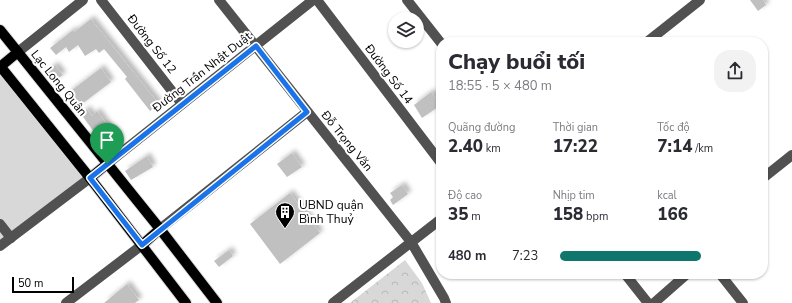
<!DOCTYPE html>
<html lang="vi">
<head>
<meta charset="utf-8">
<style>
  body { margin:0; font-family:"Nunito Sans",sans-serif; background:#f2f2f3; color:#2b2b33; height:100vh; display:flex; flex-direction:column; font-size:15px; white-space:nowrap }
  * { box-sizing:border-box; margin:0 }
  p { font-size:13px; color:#7c7c81 }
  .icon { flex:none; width:22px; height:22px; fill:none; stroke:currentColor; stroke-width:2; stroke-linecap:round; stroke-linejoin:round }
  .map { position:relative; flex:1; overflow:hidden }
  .details { position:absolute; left:436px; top:37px; width:332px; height:242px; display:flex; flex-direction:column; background:#fff; border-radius:16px; box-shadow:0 1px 3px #0004 }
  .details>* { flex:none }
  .buttons { position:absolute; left:388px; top:12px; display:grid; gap:8px }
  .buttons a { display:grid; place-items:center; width:36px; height:36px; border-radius:50%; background:#fff; box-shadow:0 1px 3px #0004; font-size:20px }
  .scale { position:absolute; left:12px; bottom:10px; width:62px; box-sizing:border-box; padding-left:4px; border:2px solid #000; border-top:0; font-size:11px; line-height:14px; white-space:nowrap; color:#000; -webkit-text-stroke:3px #fff; paint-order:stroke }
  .pin { position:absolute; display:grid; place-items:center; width:34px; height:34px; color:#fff; margin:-41px -17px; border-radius:50% 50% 50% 0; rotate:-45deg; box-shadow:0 0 4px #0007 }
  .pin .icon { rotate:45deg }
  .round { display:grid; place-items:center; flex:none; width:42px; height:42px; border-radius:16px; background:#f2f2f3 }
  .headline { display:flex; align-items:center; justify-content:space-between; height:68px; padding:0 12px }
  h1 { font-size:22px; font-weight:800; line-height:30px }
  .metrics { display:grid; grid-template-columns:repeat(3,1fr); gap:6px; height:68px; padding:4px 12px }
  .metrics div { display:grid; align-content:center }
  .metrics b { font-size:17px; font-weight:800 }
  .metrics small { font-size:11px; font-weight:400 }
  .metrics p { font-size:11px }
  ul { padding:0 12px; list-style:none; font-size:13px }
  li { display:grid; grid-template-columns:64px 48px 1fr; align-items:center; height:30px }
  li i { height:10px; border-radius:5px; background:#0f766e }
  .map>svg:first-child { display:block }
  .grass { fill:#d8d8d8 }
  .forest { fill:url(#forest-crowns) }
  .building { fill:#c0c0c0; filter:url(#shadow) }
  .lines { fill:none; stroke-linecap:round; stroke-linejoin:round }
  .major-casing { stroke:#dbdbdb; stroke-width:12 }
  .minor { stroke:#515151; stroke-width:10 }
  .major { stroke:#000; stroke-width:10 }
  .route-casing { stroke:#fff; stroke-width:8 }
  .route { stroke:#1a73e8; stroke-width:5 }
  .labels { text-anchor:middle; stroke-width:4; stroke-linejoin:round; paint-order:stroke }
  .street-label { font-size:12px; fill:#000; stroke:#fff }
  .poi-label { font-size:12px; fill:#000; stroke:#fff; text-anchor:start }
</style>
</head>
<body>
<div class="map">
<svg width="792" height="303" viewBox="0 0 792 303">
  <defs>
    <pattern id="forest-crowns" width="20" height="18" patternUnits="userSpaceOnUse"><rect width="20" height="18" fill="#d8d8d8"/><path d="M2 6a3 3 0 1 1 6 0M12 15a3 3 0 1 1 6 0" fill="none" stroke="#b8b8b8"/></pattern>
    <filter id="shadow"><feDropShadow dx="3.5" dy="-3.5" stdDeviation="2" flood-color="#0004"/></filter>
  </defs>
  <rect width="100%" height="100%" fill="#fff"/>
  <!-- grass -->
  <path class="grass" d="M0,66L90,178L0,246Z"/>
  <!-- forest -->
  <path class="forest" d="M405,260L422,283L431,303H350Z"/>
  <!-- building -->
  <g class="building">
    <path d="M750,0H763L766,5L758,11Z"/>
    <path d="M91,19L159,104L150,111L125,79L127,77L104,49L99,53L96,49L85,56L78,45L69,52L66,47L56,55L50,48L73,30L74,32Z"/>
    <path d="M55,65L63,75L53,82L46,72Z"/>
    <path d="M101,68L111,82L78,107L68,93Z"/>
    <path d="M431,92L441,105L422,118L414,105Z"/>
    <path d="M87,109L92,116L97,111L117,138L111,143L113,146L107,150L81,114Z"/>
    <path d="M292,153L302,167L287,177L277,164Z"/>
    <path d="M147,156L153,167L131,180L125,171Z"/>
    <path d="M402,185L408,194L393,205L390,200L393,197L390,193Z"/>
    <path d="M290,193L320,233L280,264L250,224Z"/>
    <path d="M229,250L233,256L219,267L214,261Z"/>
    <path d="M127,284L139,300L135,303H104Z"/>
  </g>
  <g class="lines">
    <defs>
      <g id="major">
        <path d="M0,30L160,229L217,303"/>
        <path d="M0,66L90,178L186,303"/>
        <path d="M0,67L18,52"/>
        <path d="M90,178L107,164"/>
        <path d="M142,245L160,229"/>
      </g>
    </defs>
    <!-- major casing -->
    <use href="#major" class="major-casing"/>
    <!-- minor -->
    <g class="minor">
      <path d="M101,0L182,104"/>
      <path d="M219,0L411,242L444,298L446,303"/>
      <path d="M317,0L441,163"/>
      <path d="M407,0L441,43"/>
      <path d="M647,42L700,0"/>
      <path d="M18,52L83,0"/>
      <path d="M107,164L313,0"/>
      <path d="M763,178L792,155"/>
      <path d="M0,224L11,238"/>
      <path d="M160,229L307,112"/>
      <path d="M0,246L90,178"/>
      <path d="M625,274L648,303"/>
      <path d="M720,274L743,303"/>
      <path d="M66,303L142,245"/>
      <path d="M333,303L441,219"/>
      <path d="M654,303L687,274"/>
    </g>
    <!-- major -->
    <use href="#major" class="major"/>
  </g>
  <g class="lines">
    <defs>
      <path id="route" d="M256,46L307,112L142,245L90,178Z"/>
    </defs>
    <!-- route casing -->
    <use href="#route" class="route-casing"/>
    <!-- route -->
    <use href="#route" class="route"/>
  </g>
  <!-- icons -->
  <defs>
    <symbol id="building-pin" viewBox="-11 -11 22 30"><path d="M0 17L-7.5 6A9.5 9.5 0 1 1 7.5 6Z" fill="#000" stroke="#fff"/><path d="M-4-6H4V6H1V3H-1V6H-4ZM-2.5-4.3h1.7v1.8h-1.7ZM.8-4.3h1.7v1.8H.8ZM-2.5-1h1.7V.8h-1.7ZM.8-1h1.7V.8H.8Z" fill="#fff"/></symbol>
  </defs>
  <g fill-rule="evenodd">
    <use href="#building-pin" x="274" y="201" width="22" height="30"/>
  </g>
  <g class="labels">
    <!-- street labels -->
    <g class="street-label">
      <text transform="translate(152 44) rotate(52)" y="4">Đường Số 12</text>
      <text transform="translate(202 72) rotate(-38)" y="4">Đường Trần Nhật Duật</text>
      <text transform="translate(389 74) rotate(53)" y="4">Đường Số 14</text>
      <text transform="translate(59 83) rotate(51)" y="4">Lạc Long Quân</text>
      <text transform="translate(347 141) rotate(51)" y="4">Đỗ Trọng Văn</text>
    </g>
    <!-- poi labels -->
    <g class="poi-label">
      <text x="299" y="209">UBND quận<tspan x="299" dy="14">Bình Thuỷ</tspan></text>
    </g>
  </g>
</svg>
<div class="buttons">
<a><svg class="icon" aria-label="layers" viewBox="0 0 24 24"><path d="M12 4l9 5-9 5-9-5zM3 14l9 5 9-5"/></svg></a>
</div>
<div class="scale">50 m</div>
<div class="pin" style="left:107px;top:164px;background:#1e9e55"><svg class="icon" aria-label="arrive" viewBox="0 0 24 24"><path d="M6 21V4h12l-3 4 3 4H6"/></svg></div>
<section class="details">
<div class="headline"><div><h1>Chạy buổi tối</h1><p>18:55 · 5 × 480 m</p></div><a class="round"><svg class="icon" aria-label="share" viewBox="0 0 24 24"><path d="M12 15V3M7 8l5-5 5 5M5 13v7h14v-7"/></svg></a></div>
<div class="metrics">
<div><p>Quãng đường</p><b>2.40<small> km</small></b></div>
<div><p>Thời gian</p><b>17:22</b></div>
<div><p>Tốc độ</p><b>7:14<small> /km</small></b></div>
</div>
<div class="metrics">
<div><p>Độ cao</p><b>35<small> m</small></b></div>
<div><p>Nhịp tim</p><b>158<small> bpm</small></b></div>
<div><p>kcal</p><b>166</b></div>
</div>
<ul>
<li><b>480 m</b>7:23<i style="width:72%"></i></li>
</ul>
</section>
</div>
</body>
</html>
